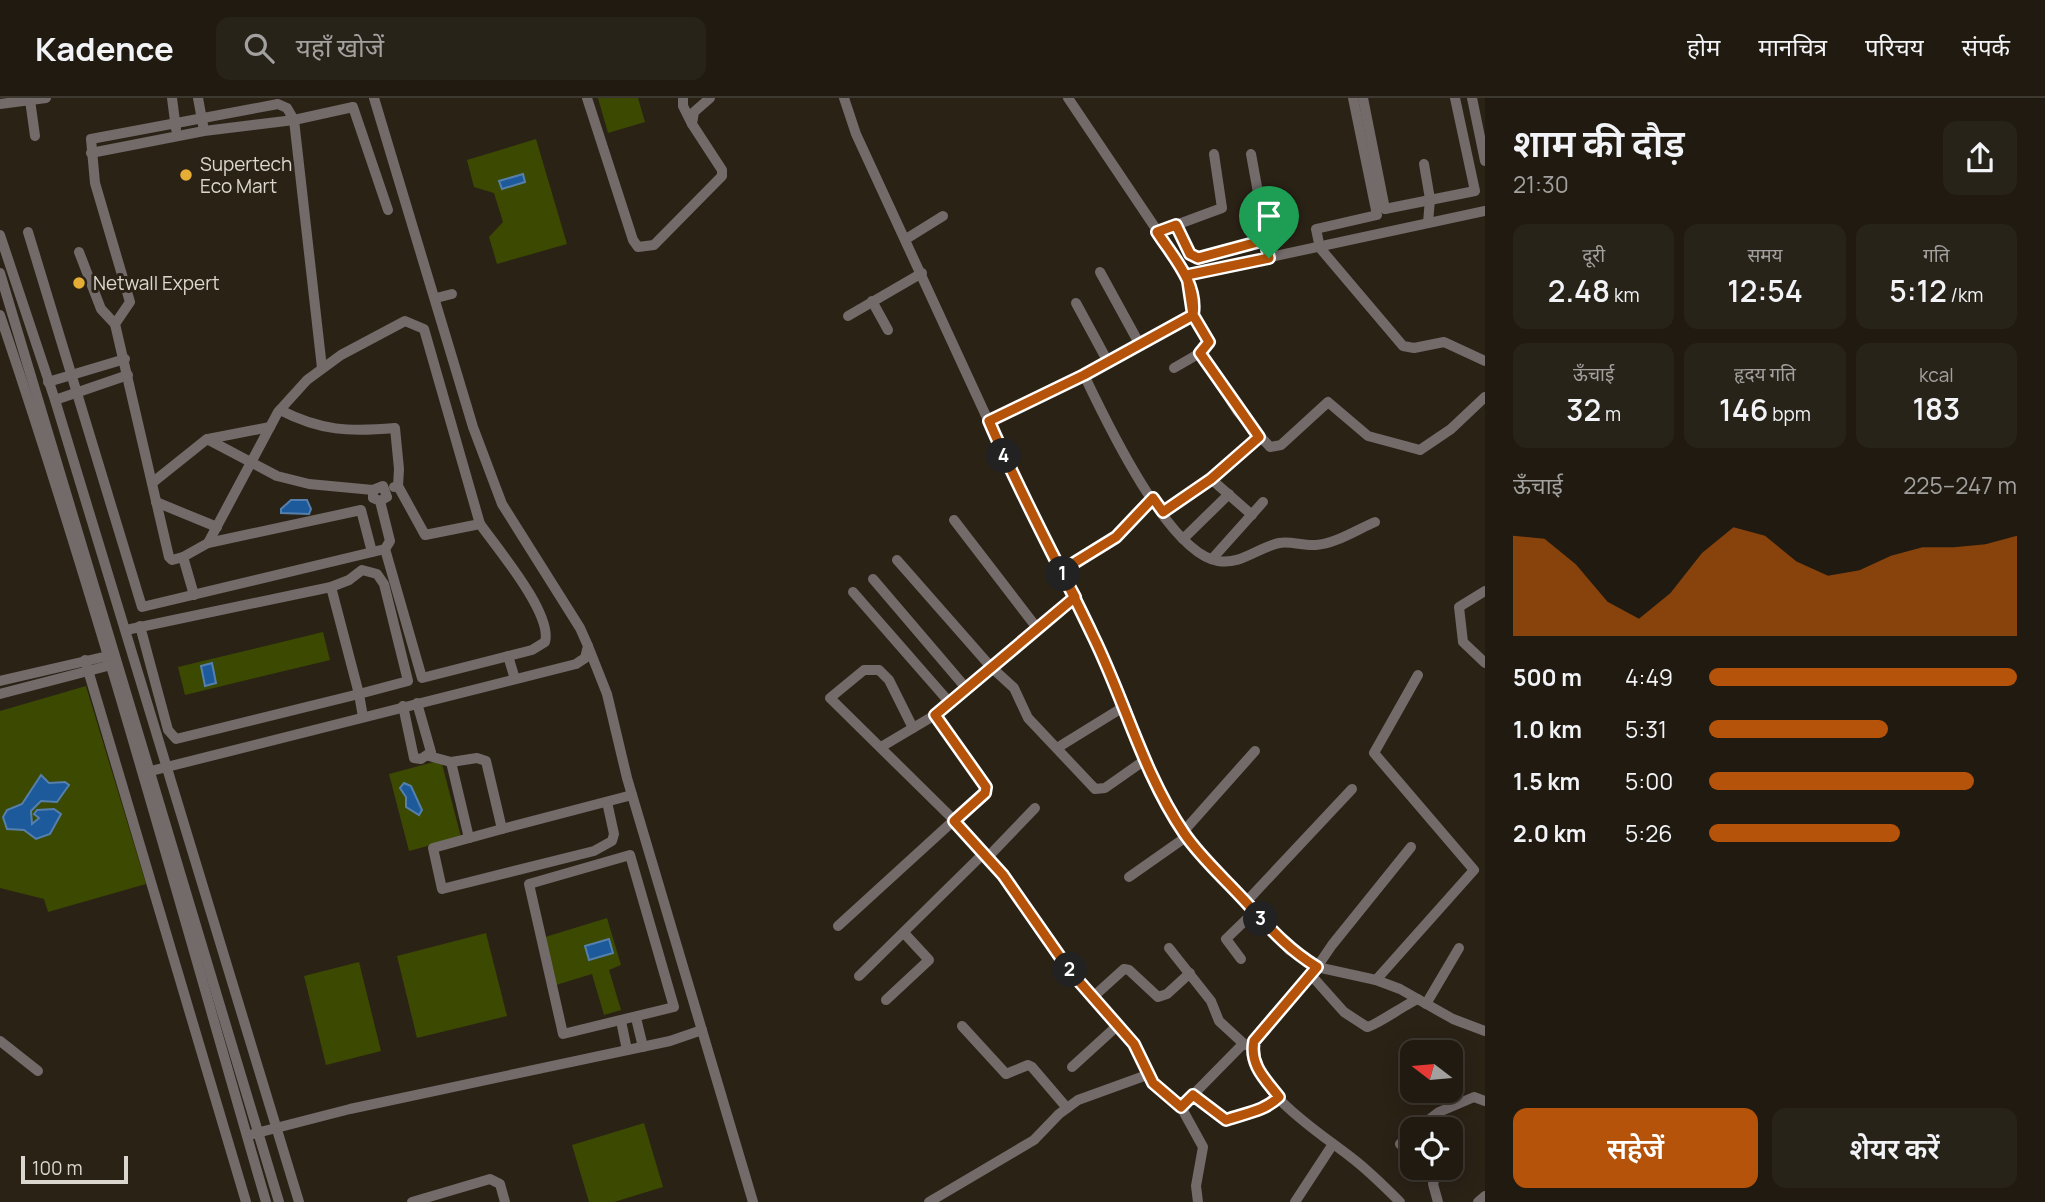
<!DOCTYPE html>
<html lang="hi">
<head>
<meta charset="utf-8">
<style>
  body { margin:0; font-family:Manrope,"Noto Sans Devanagari",sans-serif; background:#282319; color:#f1f3f6; height:100vh; display:flex; flex-direction:column; font-size:26px; white-space:nowrap }
  * { box-sizing:border-box; margin:0 }
  p { font-size:23px; color:#a2a19f }
  .icon { flex:none; width:38px; height:38px; fill:none; stroke:currentColor; stroke-width:2; stroke-linecap:round; stroke-linejoin:round }
  .map { position:relative; flex:1; overflow:hidden }
  .sheet { display:flex; flex-direction:column; background:#201a10; width:560px }
  .sheet>* { flex:none }
  .needle { width:46px; rotate:286deg }
  .tools { position:absolute; left:1400px; top:942px; display:grid; gap:14px }
  .tools a { display:grid; place-items:center; width:63px; height:63px; border-radius:14px; background:#201a10; box-shadow:0 4px 18px #0003,0 0 0 2px #3d3830; font-size:35px }
  .scale { position:absolute; left:21px; bottom:18px; width:107px; box-sizing:border-box; padding-left:7px; border:4px solid #dcd7ce; border-top:0; font-size:19px; line-height:24px; white-space:nowrap; color:#dcd7ce; -webkit-text-stroke:5px #2b2216; paint-order:stroke }
  .pin { position:absolute; display:grid; place-items:center; width:60px; height:60px; color:#fff; margin:-72px -30px; border-radius:50% 50% 50% 0; rotate:-45deg; box-shadow:0 0 7px #0007 }
  .pin .icon { rotate:45deg }
  .km { position:absolute; width:35px; height:35px; margin:-18px; border-radius:50%; background:#222; color:#fff; font-size:19px; line-height:35px; text-align:center }
  .round { display:grid; place-items:center; flex:none; width:74px; height:74px; border-radius:14px; background:#282319 }
  .overview { display:flex; align-items:center; justify-content:space-between; height:119px; padding:0 28px }
  h1 { font-size:38px; font-weight:600; line-height:52px }
  .figures { display:grid; grid-template-columns:repeat(3,1fr); gap:10px; height:119px; padding:7px 28px }
  .figures div { display:grid; align-content:center; border-radius:14px; background:#282319; text-align:center }
  .figures b { font-size:30px; font-weight:600 }
  .figures small { font-size:19px; font-weight:400 }
  .figures p { font-size:19px }
  .chart { height:196px; padding:14px 28px }
  .chart p { display:flex; justify-content:space-between }
  .chart svg { width:100%; height:126px; margin-top:7px; fill:#b45309; opacity:.7 }
  .primary-button { display:flex; gap:14px; margin-top:auto; padding:14px 28px }
  .primary-button a { flex:1; height:80px; border-radius:14px; background:#b45309; color:#fff; font-size:28px; font-weight:600; line-height:80px; text-align:center }
  .primary-button a+a { background:#282319; color:#f1f3f6 }
  ul { padding:0 28px; list-style:none; font-size:23px }
  li { display:grid; grid-template-columns:112px 84px 1fr; align-items:center; height:52px }
  li i { height:18px; border-radius:9px; background:#b45309 }
  header { display:flex; align-items:center; gap:42px; box-sizing:border-box; height:98px; padding:0 35px; background:#201a10; border-bottom:2px solid #3d3830 }
  header strong { font-size:33px }
  nav { display:flex; gap:38px; margin-inline-start:auto; font-size:24px }
  .search { width:490px; height:63px; background:#282319; display:flex; align-items:center; gap:18px; box-sizing:border-box; padding:0 24px; border-radius:14px; color:#a2a19f; font-size:26px }
  main { display:flex; flex:1; min-height:0 }
  .map>svg:first-child { display:block }
  .green { fill:#3b4901 }
  .water { fill:#1c5a9c; stroke:#5680ab; stroke-width:2 }
  .lines { fill:none; stroke-linecap:round; stroke-linejoin:round }
  .minor { stroke:#736a6a; stroke-width:10 }
  .route-casing { stroke:#fff; stroke-width:14 }
  .route { stroke:#b45309; stroke-width:9 }
  .poi-dot { fill:#e5ad35; stroke:#2b2216; stroke-width:2.5 }
  .labels { text-anchor:middle; stroke-width:6; stroke-linejoin:round; paint-order:stroke }
  .poi-label { font-size:19px; fill:#dcd7ce; stroke:#2b2216; text-anchor:start }
</style>
</head>
<body>
<header>
<strong>Kadence</strong>
<div class="search"><svg class="icon" aria-label="search" viewBox="0 0 24 24"><circle cx="10" cy="10" r="6"/><path d="M15 15l6 6"/></svg>यहाँ खोजें</div>
<nav><a>होम</a><a>मानचित्र</a><a>परिचय</a><a>संपर्क</a></nav>
</header>
<main>
<div class="map">
<svg width="1485" height="1104" viewBox="0 0 1485 1104">
  <rect width="100%" height="100%" fill="#2b2216"/>
  <!-- green -->
  <g class="green">
    <path d="M598,0H638L645,24L608,35Z"/>
    <path d="M536,41L567,146L497,166L489,139L503,124L494,95L474,89L467,62Z"/>
    <path d="M323,534L330,562L185,597L178,569Z"/>
    <path d="M86,588L146,786L48,814L44,801L0,790V613Z"/>
    <path d="M441,662L461,739L409,753L389,676Z"/>
    <path d="M607,820L621,867L609,872L621,912L604,917L592,876L556,887L542,840Z"/>
    <path d="M486,835L507,918L417,940L397,858Z"/>
    <path d="M359,864L381,953L326,967L304,878Z"/>
    <path d="M644,1025L663,1089L614,1104H589L572,1047Z"/>
  </g>
  <!-- water -->
  <g class="water">
    <path d="M523,76L525,84L502,91L499,83Z"/>
    <path d="M291,402H307L311,411L309,416L281,415V411Z"/>
    <path d="M212,565L216,585L205,588L201,568Z"/>
    <path d="M41,677L49,685L65,684L69,687L57,704L41,703L31,713L32,726L39,720L34,716L37,712L54,711L61,716L50,736L36,741L24,732L7,731L3,719L7,712L22,706Z"/>
    <path d="M404,685L411,688L422,712L419,717L406,709V699L400,690Z"/>
    <path d="M609,841L613,855L589,862L585,848Z"/>
  </g>
  <g class="lines">
    <!-- minor -->
    <g class="minor">
      <path d="M172,0L176,31"/>
      <path d="M198,0L203,27"/>
      <path d="M587,0L633,142L638,149L654,147L722,78V72L692,26L694,14L710,0"/>
      <path d="M683,0V8L692,26"/>
      <path d="M844,0L856,36L999,346L1115,583L1155,685L1183,734L1289,852L1317,869L1376,882L1400,891L1453,921L1485,933"/>
      <path d="M1068,0L1187,177L1485,113"/>
      <path d="M1353,0L1377,117L1316,131L1320,150L1403,248L1414,250L1444,244L1485,263"/>
      <path d="M1363,0L1385,111L1475,93L1455,0"/>
      <path d="M1472,0L1485,63"/>
      <path d="M30,2L35,38"/>
      <path d="M0,6L46,0"/>
      <path d="M91,55L204,33L294,22L353,9L388,112"/>
      <path d="M1251,56L1270,160"/>
      <path d="M1424,66L1430,101L1428,125"/>
      <path d="M1176,127L1222,110L1214,56"/>
      <path d="M28,134L142,509L385,451L390,443L380,403L373,400V392"/>
      <path d="M1157,134L1176,127L1190,156L1198,160L1265,142"/>
      <path d="M0,137L55,302L299,1104"/>
      <path d="M906,141L943,118"/>
      <path d="M79,154L101,211L115,226"/>
      <path d="M1100,174L1140,247"/>
      <path d="M0,175L279,1104"/>
      <path d="M436,200L452,196"/>
      <path d="M872,203L888,232"/>
      <path d="M1076,205L1108,264"/>
      <path d="M0,217C99,509 180,808 266,1104"/>
      <path d="M848,218L922,175"/>
      <path d="M1200,255L1238,314L1270,349L1281,347L1328,304L1368,338L1420,352L1451,331L1485,299"/>
      <path d="M1174,270L1200,255L1209,244L1193,217L1187,177"/>
      <path d="M1084,277C1105,321 1168,455 1218,463C1241,467 1257,450 1279,445C1291,443 1303,448 1316,447C1335,446 1358,431 1375,424"/>
      <path d="M48,284L125,261"/>
      <path d="M55,302L128,277"/>
      <path d="M280,312C321,333 349,334 395,330L399,371L398,388L394,389"/>
      <path d="M989,323L1084,277L1193,217"/>
      <path d="M208,341L270,329"/>
      <path d="M1211,381L1252,417"/>
      <path d="M152,385L207,341L277,378L309,386L373,392L383,388L387,399L380,403"/>
      <path d="M156,404L217,429"/>
      <path d="M1163,414L1211,381L1259,339"/>
      <path d="M954,422L1037,530"/>
      <path d="M1183,441L1229,396"/>
      <path d="M208,445L361,412L372,454"/>
      <path d="M385,451L422,580L532,552L545,544C553,516 497,450 480,426"/>
      <path d="M183,459L208,445L278,314L307,282L341,257L405,223L424,231L480,426L425,437L398,388"/>
      <path d="M1212,461L1263,404"/>
      <path d="M897,462L991,569L1014,590L1028,620L1095,691L1105,690L1145,662"/>
      <path d="M1061,473L1116,439L1153,400"/>
      <path d="M873,481L966,590"/>
      <path d="M1485,493L1459,509L1463,544L1485,565"/>
      <path d="M853,494L950,605"/>
      <path d="M194,497L183,459L172,462L169,459L115,226L130,204L95,85L91,41L278,6L287,10L294,22L322,270"/>
      <path d="M140,528L168,632L176,641L359,596L331,489"/>
      <path d="M126,532L331,489L349,482L362,472L377,476L384,486L408,583L359,596L363,619"/>
      <path d="M588,548L607,596L627,680L753,1104"/>
      <path d="M508,558L515,581"/>
      <path d="M85,562L246,1104"/>
      <path d="M0,583L112,557"/>
      <path d="M0,596L115,566"/>
      <path d="M403,608L414,660L421,661L431,654L417,605"/>
      <path d="M913,630L889,582L879,572H864L830,600L955,723L1003,777L1070,873L1134,946L1153,985L1181,1009L1203,1049L1196,1088L1198,1104"/>
      <path d="M881,649L935,617L1075,499"/>
      <path d="M1057,650L1125,608"/>
      <path d="M429,658L451,664L477,660L486,663L502,731L632,697"/>
      <path d="M451,664L469,740"/>
      <path d="M151,673L576,566L585,560L588,548L580,530L502,406L473,329L374,0"/>
      <path d="M502,731L433,750L442,791L594,753L612,743L614,736L607,704"/>
      <path d="M1183,734L1255,653"/>
      <path d="M630,757L674,909L563,936L529,786Z"/>
      <path d="M987,760L1035,710"/>
      <path d="M1129,779L1186,739"/>
      <path d="M1246,804L1352,691"/>
      <path d="M838,828L986,693L978,675L935,617"/>
      <path d="M1169,850L1211,903L1219,923L1244,946"/>
      <path d="M1241,861L1226,841L1255,813"/>
      <path d="M1311,877L1344,914L1367,929C1375,928 1406,906 1418,901"/>
      <path d="M859,878L983,756"/>
      <path d="M1376,882L1474,772L1374,655L1418,577"/>
      <path d="M1093,899L1124,871L1129,872L1158,899L1167,896L1190,875"/>
      <path d="M886,902L929,862L904,835"/>
      <path d="M1426,906L1459,850"/>
      <path d="M636,920L643,949"/>
      <path d="M621,923L627,952"/>
      <path d="M962,928L1006,976L1028,967L1032,969L1067,1010"/>
      <path d="M0,943L38,973"/>
      <path d="M1072,969L1117,928"/>
      <path d="M1193,997L1226,1022C1245,1015 1263,1014 1279,999"/>
      <path d="M1181,1009L1241,948L1249,946"/>
      <path d="M1417,1031L1439,1014L1474,999L1485,1003"/>
      <path d="M253,1036L350,1011L670,943L702,932"/>
      <path d="M1400,1046L1412,1035"/>
      <path d="M412,1104L490,1081L500,1086L505,1104"/>
      <path d="M929,1104L1034,1042L1059,1016L1078,1002L1147,977"/>
      <path d="M1295,1104L1333,1046"/>
      <path d="M1400,1104C1385,1089 1369,1073 1352,1060C1321,1035 1245,990 1254,943L1317,869L1332,847L1411,749"/>
      <path d="M1438,1104L1433,1086L1438,1069"/>
      <path d="M1478,1104L1485,1098"/>
    </g>
  </g>
  <g class="lines">
    <defs>
      <path id="route" d="M1269,160L1187,177L1193,217L1209,244L1200,255L1259,339L1211,381L1163,414L1153,400L1116,439L1061,473L1075,499L935,617L986,689L985,695L954,723L1003,777L1070,873L1134,946L1153,985L1181,1009L1193,997L1226,1022C1245,1015 1263,1014 1279,999C1266,982 1249,967 1254,943L1317,869C1286,850 1269,829 1244,802C1224,780 1200,759 1184,735C1143,675 1125,603 1093,538C1059,466 1020,396 989,323L1084,277L1193,217C1198,185 1173,159 1157,134L1176,127L1190,156L1198,160L1265,142L1269,160"/>
    </defs>
    <!-- route casing -->
    <use href="#route" class="route-casing"/>
    <!-- route -->
    <use href="#route" class="route"/>
  </g>
  <!-- markers -->
  <g class="poi-dot">
    <circle cx="186" cy="77" r="7"/>
    <circle cx="79" cy="185" r="7"/>
  </g>
  <g class="labels">
    <!-- poi labels -->
    <g class="poi-label">
      <text x="200" y="73">Supertech<tspan x="200" dy="22">Eco Mart</tspan></text>
      <text x="93" y="192">Netwall Expert</text>
    </g>
  </g>
</svg>
<div class="tools">
<a><svg class="needle" viewBox="-14 -14 28 28"><path d="M0-13l5 13h-10z" fill="#e53935"/><path d="M0 13l5-13h-10z" fill="#a2a19f"/></svg></a>
<a><svg class="icon" aria-label="locate" viewBox="0 0 24 24"><circle cx="12" cy="12" r="6"/><path d="M12 2v4M12 18v4M2 12h4M18 12h4"/></svg></a>
</div>
<div class="scale">100 m</div>
<div class="pin" style="left:1269px;top:160px;background:#1e9e55"><svg class="icon" aria-label="arrive" viewBox="0 0 24 24"><path d="M6 21V4h12l-3 4 3 4H6"/></svg></div>
<b class="km" style="left:1063px;top:476px">1</b>
<b class="km" style="left:1070px;top:872px">2</b>
<b class="km" style="left:1261px;top:821px">3</b>
<b class="km" style="left:1004px;top:358px">4</b>
</div>
<section class="sheet">
<div class="overview"><div><h1>शाम की दौड़</h1><p>21:30</p></div><a class="round"><svg class="icon" aria-label="share" viewBox="0 0 24 24"><path d="M12 15V3M7 8l5-5 5 5M5 13v7h14v-7"/></svg></a></div>
<div class="figures">
<div><p>दूरी</p><b>2.48<small> km</small></b></div>
<div><p>समय</p><b>12:54</b></div>
<div><p>गति</p><b>5:12<small> /km</small></b></div>
</div>
<div class="figures">
<div><p>ऊँचाई</p><b>32<small> m</small></b></div>
<div><p>हृदय गति</p><b>146<small> bpm</small></b></div>
<div><p>kcal</p><b>183</b></div>
</div>
<div class="chart"><p><span>ऊँचाई</span>225–247 m</p>
<svg viewBox="0 0 160 44" preserveAspectRatio="none"><path d="M0 44V9L10 10L20 19L30 32L40 38L50 29L60 15L70 6L80 9L90 18L100 23L110 21L120 16L130 13L140 13L150 12L160 9V44z"/></svg>
</div>
<ul>
<li><b>500 m</b>4:49<i style="width:100%"></i></li>
<li><b>1.0 km</b>5:31<i style="width:58%"></i></li>
<li><b>1.5 km</b>5:00<i style="width:86%"></i></li>
<li><b>2.0 km</b>5:26<i style="width:62%"></i></li>
</ul>
<div class="primary-button"><a>सहेजें</a><a>शेयर करें</a></div>
</section>
</main>
</body>
</html>
